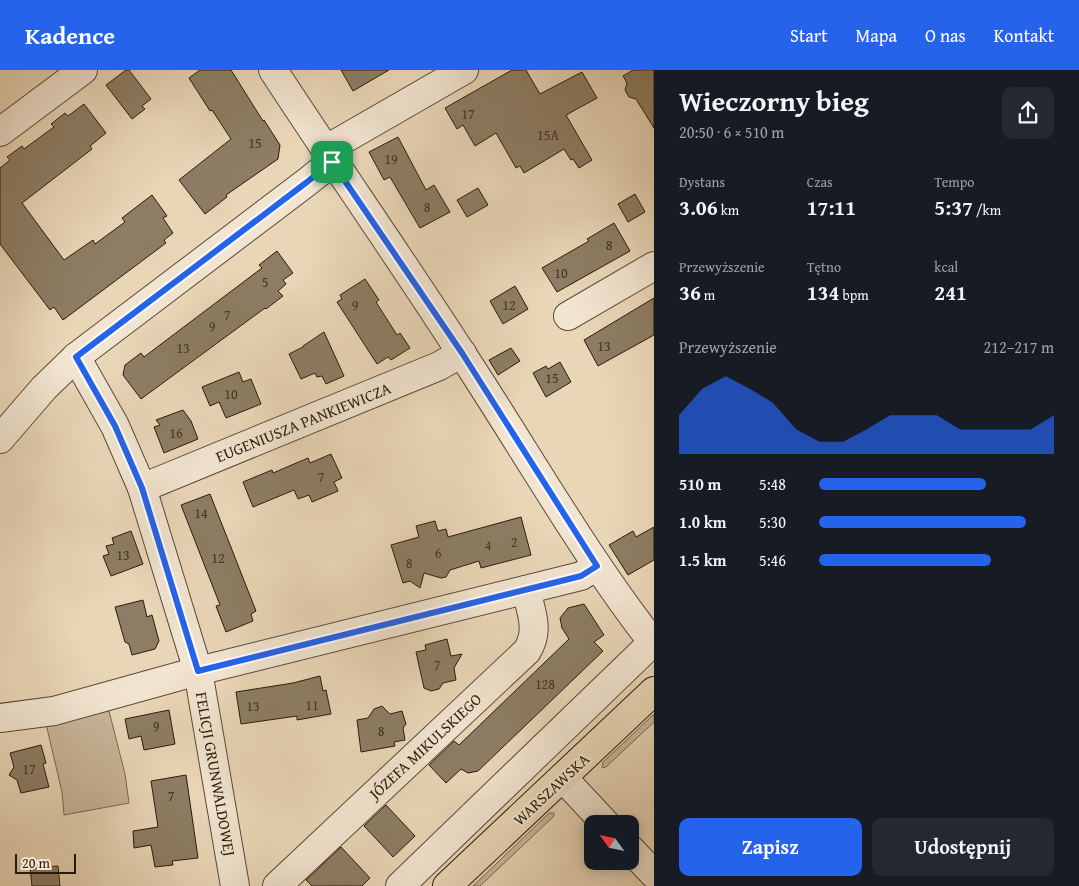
<!DOCTYPE html>
<html lang="pl">
<head>
<meta charset="utf-8">
<style>
  body { margin:0; font-family:"Gentium Book Plus",serif; background:#242831; color:#f1f3f6; height:100vh; display:flex; flex-direction:column; font-size:19px; white-space:nowrap }
  * { box-sizing:border-box; margin:0 }
  p { font-size:16px; color:#9ea1a6 }
  .icon { flex:none; width:28px; height:28px; fill:none; stroke:currentColor; stroke-width:2; stroke-linecap:round; stroke-linejoin:round }
  .map { position:relative; flex:1; overflow:hidden }
  .sheet { display:flex; flex-direction:column; background:#171b24; width:425px }
  .sheet>* { flex:none }
  .needle { width:32px; rotate:303deg }
  .tools { position:absolute; left:584px; top:745px; display:grid; gap:10px }
  .tools a { display:grid; place-items:center; width:55px; height:55px; border-radius:10px; background:#171b24; box-shadow:0 2px 12px #0003; font-size:25px }
  .scale { position:absolute; left:15px; bottom:12px; width:61px; box-sizing:border-box; padding-left:5px; border:2px solid #2a1c0a; border-top:0; font-size:14px; line-height:18px; white-space:nowrap; color:#2a1c0a; -webkit-text-stroke:4px #f1e4d0; paint-order:stroke }
  .pin { position:absolute; display:grid; place-items:center; width:42px; height:42px; color:#fff; margin:-21px; border-radius:10px; box-shadow:0 2px 8px #0006 }
  .round { display:grid; place-items:center; flex:none; width:52px; height:52px; border-radius:10px; background:#242831 }
  .summary { display:flex; align-items:center; justify-content:space-between; height:85px; padding:0 25px }
  h1 { font-size:28px; font-weight:600; line-height:38px }
  .figures { display:grid; grid-template-columns:repeat(3,1fr); gap:8px; height:85px; padding:5px 25px }
  .figures div { display:grid; align-content:center }
  .figures b { font-size:21px; font-weight:600 }
  .figures small { font-size:14px; font-weight:400 }
  .figures p { font-size:14px }
  .chart { height:140px; padding:10px 25px }
  .chart p { display:flex; justify-content:space-between }
  .chart svg { width:100%; height:90px; margin-top:5px; fill:#2563eb; opacity:.7 }
  .primary-button { display:flex; gap:10px; margin-top:auto; padding:10px 25px }
  .primary-button a { flex:1; height:58px; border-radius:10px; background:#2563eb; color:#fff; font-size:20px; font-weight:600; line-height:58px; text-align:center }
  .primary-button a+a { background:#242831; color:#f1f3f6 }
  ul { padding:0 25px; list-style:none; font-size:16px }
  li { display:grid; grid-template-columns:80px 60px 1fr; align-items:center; height:38px }
  li i { height:12px; border-radius:6px; background:#2563eb }
  header { display:flex; align-items:center; gap:30px; box-sizing:border-box; height:70px; padding:0 25px; background:#2563eb; color:#fff }
  header strong { font-size:24px }
  nav { display:flex; gap:28px; margin-inline-start:auto; font-size:18px }
  main { display:flex; flex:1; min-height:0 }
  .map>svg:first-child { display:block }
  .green { fill:#c9b69a; stroke:#7a6952 }
  .building { fill:#8d7d64; stroke:#2a1c0a }
  .lines { fill:none; stroke-linecap:round; stroke-linejoin:round }
  .minor-casing { stroke:#5a4a35; stroke-width:30 }
  .major-casing { stroke:#2a1c0a; stroke-width:30 }
  .minor { stroke:#f1e4d0; stroke-width:28 }
  .major { stroke:#e9d6b7; stroke-width:28 }
  .route-casing { stroke:#fff; stroke-width:10 }
  .route { stroke:#2563eb; stroke-width:6 }
  .labels { text-anchor:middle; stroke-width:4; stroke-linejoin:round; paint-order:stroke }
  .number-label { font-size:14px; fill:#433420 }
  .street-label { font-size:16px; fill:#2a1c0a; stroke:#f1e4d0 }
</style>
</head>
<body>
<header>
<strong>Kadence</strong>
<nav><a>Start</a><a>Mapa</a><a>O nas</a><a>Kontakt</a></nav>
</header>
<main>
<div class="map">
<svg width="654" height="816" viewBox="0 0 654 816">
  <rect width="100%" height="100%" fill="#e9d6b7"/>
  <filter id="stains"><feTurbulence type="fractalNoise" baseFrequency=".004" numOctaves="4"/><feColorMatrix values="0 0 0 0 .2 0 0 0 0 .09 0 0 0 0 .02 0 0 0 .5 -.17"/></filter>
  <radialGradient id="worn" r=".72"><stop offset=".6" stop-color="#630" stop-opacity="0"/><stop offset="1" stop-color="#630" stop-opacity=".3"/></radialGradient>
  <!-- green -->
  <g class="green">
    <path d="M108,637L125,704L129,733L64,745L62,722L46,654Z"/>
    <path d="M654,644V652L606,697L602,698L603,692Z"/>
    <path d="M549,743H554V746L480,816H473Z"/>
  </g>
  <!-- building -->
  <g class="building">
    <path d="M126,0H129L151,29L142,36L145,39L132,49L106,15Z"/>
    <path d="M200,0H231L263,51L264,50L280,75L278,89L226,125L227,127L205,144L179,110L231,69L212,40L210,41L189,8Z"/>
    <path d="M341,0H389L353,21Z"/>
    <path d="M512,0H526L540,24L582,2L597,28L566,45L592,90L579,98L573,89L571,90L564,79L524,103L520,96L516,98L496,63L475,76L463,55L457,59L445,38Z"/>
    <path d="M633,0H654V58L636,29L629,27L625,20L627,13L623,6Z"/>
    <path d="M84,34L106,63L90,76L92,79L22,133L64,190L93,170L95,174L125,152L122,148L152,125L167,146L163,148L173,163L164,170L166,173L63,250L54,237L50,240L0,174V98L10,90L7,87L22,76L24,79L54,57L51,54L65,43L68,46Z"/>
    <path d="M398,67L426,120L434,115L450,142L420,158L390,107L384,110L369,82Z"/>
    <path d="M478,118L488,135L467,147L457,130Z"/>
    <path d="M635,124L645,142L628,152L618,134Z"/>
    <path d="M614,153L630,181L557,222L542,198L589,171L587,169Z"/>
    <path d="M277,181L293,203L283,210L286,214L278,221L283,226L266,239L265,238L141,329L123,305L125,295L141,283L144,287L262,198L259,195Z"/>
    <path d="M365,209L379,230L376,232L397,265L400,263L410,278L391,290L388,287L377,294L337,232L342,229L340,225Z"/>
    <path d="M515,216L528,239L503,254L490,231Z"/>
    <path d="M654,228V265L598,296L584,270Z"/>
    <path d="M324,262L344,306L326,314L322,306L317,307L315,303L301,309L289,284L303,277V276Z"/>
    <path d="M511,278L520,291L498,305L489,290Z"/>
    <path d="M560,292L571,312L546,327L533,303L546,296L548,299Z"/>
    <path d="M239,302L243,312L251,309L261,334L226,348L219,332L210,336L202,317Z"/>
    <path d="M183,340L191,351L198,369L164,383L154,357L160,355L156,350Z"/>
    <path d="M331,384L342,408L334,412L338,421L312,432L309,425L298,429L294,420L253,437L243,412L272,400L273,403L308,388L310,393Z"/>
    <path d="M210,424L256,541L251,544L253,551L226,562L216,536L220,535L181,435Z"/>
    <path d="M521,447L531,485L481,498L479,491L450,500L446,507L441,508L424,503L420,518L410,511L403,513L391,475L419,467L416,456L435,451L438,461L446,459L448,467Z"/>
    <path d="M654,457V490L628,505L609,475L633,461L636,467Z"/>
    <path d="M131,461L143,494L111,506L103,486L109,484L106,476L114,474L112,468Z"/>
    <path d="M143,530L147,547L152,545L159,571L155,579L132,585L129,574L125,572L115,537Z"/>
    <path d="M584,534L604,565L594,572L603,581L478,701L468,703L461,699L446,713L429,695L454,671L459,675L569,569L562,558L560,548L568,538Z"/>
    <path d="M447,569L451,586L462,584L454,598L456,610L443,613L439,619L431,621L424,618L416,582L426,580L425,575Z"/>
    <path d="M320,606L323,621L326,620L331,644L297,650V646L241,654L236,622L293,613Z"/>
    <path d="M382,636L390,644L402,641L406,654L403,658L405,670L394,672L395,676L361,682L357,650L368,648L374,639Z"/>
    <path d="M169,640L175,674L144,680L141,666L129,669L125,649Z"/>
    <path d="M41,675L46,693L43,694L49,717L21,723L17,710L9,705L14,697L10,683Z"/>
    <path d="M186,705L198,788L172,791L173,795L155,797L151,775L134,778L133,761L158,757L151,711Z"/>
    <path d="M386,735L415,766L393,787L364,756Z"/>
    <path d="M341,777L370,808L362,816H312L306,810Z"/>
    <path d="M58,796L60,816H32L30,798Z"/>
  </g>
  <g class="lines">
    <defs>
      <g id="minor">
        <path d="M273,0C335,95 400,188 462,284C526,381 583,483 654,574"/>
        <path d="M0,62L83,0"/>
        <path d="M325,80L464,0"/>
        <path d="M568,246L654,196"/>
        <path d="M76,287L115,356L142,418L198,601L235,816"/>
        <path d="M0,369L44,318L76,287L307,112L332,92"/>
        <path d="M142,418L439,296L462,283"/>
        <path d="M0,648L54,641L198,601L581,506L597,496"/>
        <path d="M563,708L606,754"/>
        <path d="M630,779L654,804"/>
        <path d="M277,816L527,581C540,560 531,542 526,520"/>
        <path d="M400,816L654,571"/>
      </g>
      <path id="major" d="M447,816L654,621"/>
    </defs>
    <!-- minor casing -->
    <use href="#minor" class="minor-casing"/>
    <!-- major casing -->
    <use href="#major" class="major-casing"/>
    <!-- minor -->
    <use href="#minor" class="minor"/>
    <!-- major -->
    <use href="#major" class="major"/>
  </g>
  <g class="lines">
    <defs>
      <path id="route" d="M332,92L462,283L597,496L581,506L198,601L142,418L115,356L76,287L307,112Z"/>
    </defs>
    <!-- route casing -->
    <use href="#route" class="route-casing"/>
    <!-- route -->
    <use href="#route" class="route"/>
  </g>
  <g class="labels">
    <!-- number labels -->
    <g class="number-label">
      <text x="468" y="49">17</text>
      <text x="548" y="70">15A</text>
      <text x="255" y="78">15</text>
      <text x="391" y="94">19</text>
      <text x="427" y="142">8</text>
      <text x="609" y="180">8</text>
      <text x="561" y="208">10</text>
      <text x="265" y="217">5</text>
      <text x="355" y="240">9</text>
      <text x="509" y="240">12</text>
      <text x="227" y="250">7</text>
      <text x="212" y="261">9</text>
      <text x="604" y="281">13</text>
      <text x="183" y="283">13</text>
      <text x="552" y="313">15</text>
      <text x="231" y="329">10</text>
      <text x="176" y="368">16</text>
      <text x="321" y="412">7</text>
      <text x="201" y="448">14</text>
      <text x="514" y="477">2</text>
      <text x="488" y="480">4</text>
      <text x="438" y="488">6</text>
      <text x="123" y="490">13</text>
      <text x="218" y="493">12</text>
      <text x="409" y="498">8</text>
      <text x="437" y="600">7</text>
      <text x="545" y="619">128</text>
      <text x="312" y="640">11</text>
      <text x="253" y="641">13</text>
      <text x="156" y="661">9</text>
      <text x="381" y="666">8</text>
      <text x="29" y="704">17</text>
      <text x="171" y="731">7</text>
    </g>
    <!-- street labels -->
    <g class="street-label">
      <text transform="translate(303 352) rotate(-22)" y="6">EUGENIUSZA PANKIEWICZA</text>
      <text transform="translate(425 676) rotate(-43)" y="6">JÓZEFA MIKULSKIEGO</text>
      <text transform="translate(216 704) rotate(80)" y="6">FELICJI GRUNWALDOWEJ</text>
      <text transform="translate(551 719) rotate(-43)" y="6">WARSZAWSKA</text>
    </g>
  </g>
  <rect width="100%" height="100%" filter="url(#stains)"/>
  <rect width="100%" height="100%" fill="url(#worn)"/>
</svg>
<div class="tools">
<a><svg class="needle" viewBox="-14 -14 28 28"><path d="M0-13l5 13h-10z" fill="#e53935"/><path d="M0 13l5-13h-10z" fill="#9ea1a6"/></svg></a>
</div>
<div class="scale">20 m</div>
<div class="pin" style="left:332px;top:92px;background:#1e9e55"><svg class="icon" aria-label="arrive" viewBox="0 0 24 24"><path d="M6 21V4h12l-3 4 3 4H6"/></svg></div>
</div>
<section class="sheet">
<div class="summary"><div><h1>Wieczorny bieg</h1><p>20:50 · 6 × 510 m</p></div><a class="round"><svg class="icon" aria-label="share" viewBox="0 0 24 24"><path d="M12 15V3M7 8l5-5 5 5M5 13v7h14v-7"/></svg></a></div>
<div class="figures">
<div><p>Dystans</p><b>3.06<small> km</small></b></div>
<div><p>Czas</p><b>17:11</b></div>
<div><p>Tempo</p><b>5:37<small> /km</small></b></div>
</div>
<div class="figures">
<div><p>Przewyższenie</p><b>36<small> m</small></b></div>
<div><p>Tętno</p><b>134<small> bpm</small></b></div>
<div><p>kcal</p><b>241</b></div>
</div>
<div class="chart"><p><span>Przewyższenie</span>212–217 m</p>
<svg viewBox="0 0 160 44" preserveAspectRatio="none"><path d="M0 44V25L10 12L20 6L30 12L40 19L50 32L60 38L70 38L80 32L90 25L100 25L110 25L120 32L130 32L140 32L150 32L160 25V44z"/></svg>
</div>
<ul>
<li><b>510 m</b>5:48<i style="width:71%"></i></li>
<li><b>1.0 km</b>5:30<i style="width:88%"></i></li>
<li><b>1.5 km</b>5:46<i style="width:73%"></i></li>
</ul>
<div class="primary-button"><a>Zapisz</a><a>Udostępnij</a></div>
</section>
</main>
</body>
</html>
